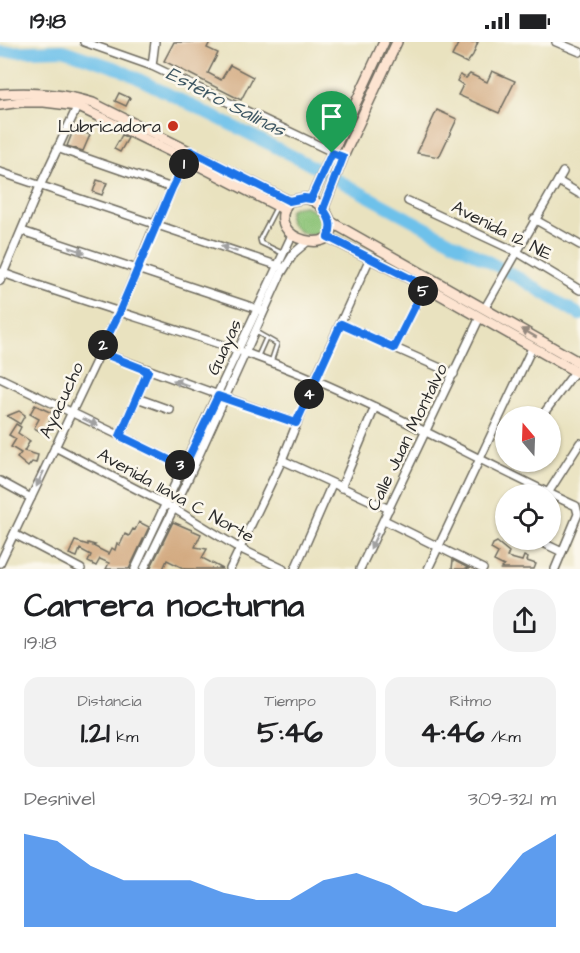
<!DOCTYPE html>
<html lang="es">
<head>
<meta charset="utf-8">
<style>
  body { margin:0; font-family:"Architects Daughter",sans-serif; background:#f2f2f2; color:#202124; height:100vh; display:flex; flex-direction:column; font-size:22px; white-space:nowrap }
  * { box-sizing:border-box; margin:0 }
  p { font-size:20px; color:#757577 }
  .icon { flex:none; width:33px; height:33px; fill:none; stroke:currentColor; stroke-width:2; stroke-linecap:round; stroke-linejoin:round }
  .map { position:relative; height:527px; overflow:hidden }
  .side { display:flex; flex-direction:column; background:#fff; flex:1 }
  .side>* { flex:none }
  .needle { width:39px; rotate:341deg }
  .buttons { position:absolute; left:495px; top:364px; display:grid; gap:12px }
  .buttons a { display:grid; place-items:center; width:66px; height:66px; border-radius:50%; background:#fff; box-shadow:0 2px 4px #0004; font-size:30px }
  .pin { position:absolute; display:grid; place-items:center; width:51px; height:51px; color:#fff; margin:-62px -26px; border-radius:50% 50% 50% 0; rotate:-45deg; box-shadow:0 0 6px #0007 }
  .pin .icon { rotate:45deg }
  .km { position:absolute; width:30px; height:30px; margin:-15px; border-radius:50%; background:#222; color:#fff; font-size:16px; line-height:30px; text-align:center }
  .round { display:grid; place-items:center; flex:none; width:63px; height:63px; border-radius:24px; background:#f2f2f2 }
  .overview { display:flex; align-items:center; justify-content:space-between; height:102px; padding:0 24px }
  h1 { font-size:33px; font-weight:700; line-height:45px }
  .stats { display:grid; grid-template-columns:repeat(3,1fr); gap:9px; height:102px; padding:6px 24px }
  .stats div { display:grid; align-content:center; border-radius:15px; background:#f2f2f2; text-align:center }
  .stats b { font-size:30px; font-weight:700 }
  .stats small { font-size:16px; font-weight:400 }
  .stats p { font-size:16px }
  .chart { height:168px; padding:12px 24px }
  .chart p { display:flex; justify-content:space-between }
  .chart svg { width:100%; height:108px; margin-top:6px; fill:#1a73e8; opacity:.7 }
  .status { display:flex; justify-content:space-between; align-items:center; height:42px; padding:0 30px; background:#fff; direction:ltr }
  .status svg { height:16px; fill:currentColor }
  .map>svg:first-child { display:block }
  .green { fill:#8cc377; stroke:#5c7751; stroke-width:1.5 }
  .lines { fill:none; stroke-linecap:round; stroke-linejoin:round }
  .river { stroke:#6ec1ea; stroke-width:12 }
  .building { fill:#d3aa81 }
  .lane-casing { stroke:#6e6b5f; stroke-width:6 }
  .street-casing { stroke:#6e6b5f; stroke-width:10 }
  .secondary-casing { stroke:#6e6b5f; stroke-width:12 }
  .lane { stroke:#fff; stroke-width:3 }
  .street { stroke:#fff; stroke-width:7 }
  .secondary { stroke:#fde4d1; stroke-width:9 }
  .oneway { fill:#a0a0a0 }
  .oneway2 { fill:#94887e }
  .route-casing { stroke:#fff; stroke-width:12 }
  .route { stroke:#1a73e8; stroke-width:8 }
  .poi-dot { fill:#c8321e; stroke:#fbf7ec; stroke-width:2 }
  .labels { text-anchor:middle; stroke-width:5; stroke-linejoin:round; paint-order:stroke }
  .poi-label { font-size:18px; fill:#2b2b2b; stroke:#fbf7ec; text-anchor:end }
  .street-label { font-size:18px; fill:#2b2b2b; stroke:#fbf7ec }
  .water-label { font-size:20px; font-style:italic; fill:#3f5864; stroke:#fbf7ec }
</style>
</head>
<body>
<div class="status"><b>19:18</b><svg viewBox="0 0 49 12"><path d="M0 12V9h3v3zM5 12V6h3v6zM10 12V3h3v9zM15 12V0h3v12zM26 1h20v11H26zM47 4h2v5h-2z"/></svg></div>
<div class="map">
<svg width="580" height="527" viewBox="0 0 580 527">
  <rect width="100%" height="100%" fill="#fbf7ec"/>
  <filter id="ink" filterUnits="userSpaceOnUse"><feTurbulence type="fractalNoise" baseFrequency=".0167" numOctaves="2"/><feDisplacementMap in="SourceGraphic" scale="12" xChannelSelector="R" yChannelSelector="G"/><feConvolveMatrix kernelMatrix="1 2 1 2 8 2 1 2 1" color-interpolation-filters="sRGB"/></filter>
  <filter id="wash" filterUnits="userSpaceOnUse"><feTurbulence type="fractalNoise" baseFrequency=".008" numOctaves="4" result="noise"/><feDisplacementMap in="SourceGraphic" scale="24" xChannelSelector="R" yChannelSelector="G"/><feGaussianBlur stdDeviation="1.35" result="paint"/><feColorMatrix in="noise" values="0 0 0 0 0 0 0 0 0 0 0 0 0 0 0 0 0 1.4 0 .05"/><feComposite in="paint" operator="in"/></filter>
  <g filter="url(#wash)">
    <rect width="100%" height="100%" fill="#e9e2bf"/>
    <!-- green -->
    <path class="green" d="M305,164C316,168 324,175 325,187L318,193C304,195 284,184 290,168L294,165Z"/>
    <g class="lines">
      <!-- river -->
      <path class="river" d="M0,10L63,8L119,27L299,117L519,236L580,273"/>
    </g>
    <g id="blocks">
      <!-- building -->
      <g class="building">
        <path d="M174,0H210L207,6L218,11L208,31L221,38L230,23L253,35L241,58L164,19Z"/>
        <path d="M459,0H478L473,13L467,21L452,14Z"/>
        <path d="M492,29L515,39L499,71L458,53L463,43L457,39L460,33L466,36L470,32L487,40Z"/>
        <path d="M119,51L130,56L126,64L115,59Z"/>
        <path d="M437,68L457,77L439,115L417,111Z"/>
        <path d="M75,84L82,87L81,89L90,93L83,109L67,104Z"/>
        <path d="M122,93L128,96L120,110L114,107Z"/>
        <path d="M97,138L107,141L102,153L93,150Z"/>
        <path d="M35,363L54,372L43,391L34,386L39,377L30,372Z"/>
        <path d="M19,369L25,373L20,382L7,374Z"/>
        <path d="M16,382L21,385L18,391L30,399L24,409L38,413L36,421L32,420L28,425L17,416L21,411L11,405L16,397L9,393Z"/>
        <path d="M139,480L149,485L129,527H106L109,521L100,517L96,524L88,520L91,513L80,507L77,515L69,512L75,499L88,503V501L95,503L93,504L109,512L112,506L115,508L117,501L120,503L125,492L129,494L133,487L135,488Z"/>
        <path d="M173,480L201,492L195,505L207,507L202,516L223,527H185L167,518L163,527H150Z"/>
        <path d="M497,500L509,510L507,515L522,519L524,514L528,516L527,519L536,522L534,527H501L504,524L494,519L498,511L491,507L493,502Z"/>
        <path d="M453,518L470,527H452Z"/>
      </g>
    </g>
  </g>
  <g filter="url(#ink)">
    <use href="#blocks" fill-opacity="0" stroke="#6e6b5f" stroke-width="1.5"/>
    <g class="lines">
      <defs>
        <g id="lane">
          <path d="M276,166L260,197L261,201L282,211"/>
          <path d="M256,290L277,302L271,320"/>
          <path d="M258,314L266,296"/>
        </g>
        <g id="street">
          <path d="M84,0L152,24L343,115"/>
          <path d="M556,0L580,10"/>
          <path d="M152,24L155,0"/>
          <path d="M57,106L172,146"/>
          <path d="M0,130L282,225"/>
          <path d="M558,139L580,152"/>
          <path d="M408,159L517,210L580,248"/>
          <path d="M534,177L580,203"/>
          <path d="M22,189L261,268"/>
          <path d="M0,230C81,259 164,283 246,311C361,351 466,413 576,464L578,472L555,527"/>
          <path d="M0,239L40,144L79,61"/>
          <path d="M485,266L563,130"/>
          <path d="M341,282L454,332"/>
          <path d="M394,306L425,244"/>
          <path d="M100,310L296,381"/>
          <path d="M0,336L187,426"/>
          <path d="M137,356L170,368"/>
          <path d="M541,375L577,327"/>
          <path d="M120,394L148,329"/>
          <path d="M55,405L173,466L239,506L283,527"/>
          <path d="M282,418L389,467"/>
          <path d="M0,439L31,456"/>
          <path d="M341,446L375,365"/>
          <path d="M548,451L580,401"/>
          <path d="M384,478L483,527"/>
          <path d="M14,492L81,527"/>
          <path d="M537,498L562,510"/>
          <path d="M0,521L119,271L155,182L188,114"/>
          <path d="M135,527L292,193"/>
          <path d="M144,527L189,435L281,232L294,211L307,200"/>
          <path d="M230,527L282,418L314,339L370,216"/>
          <path d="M295,527L332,442"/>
          <path d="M360,527L480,275"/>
          <path d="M428,527L532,306"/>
        </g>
        <g id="secondary">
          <path d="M0,52C31,50 63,51 93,61L289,159"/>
          <path d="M0,63L21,60H44L77,64L186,117L283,167"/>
          <path d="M305,156C316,158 324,165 329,176C348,216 259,201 289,159Z"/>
          <path d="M311,157L384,0"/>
          <path d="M323,167L343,115L397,0"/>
          <path d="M331,180L580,321"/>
          <path d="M328,195L425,244L580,332"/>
        </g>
      </defs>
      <!-- lane casing -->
      <use href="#lane" class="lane-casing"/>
      <!-- street casing -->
      <use href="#street" class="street-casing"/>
      <!-- secondary casing -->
      <use href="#secondary" class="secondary-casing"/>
      <!-- lane -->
      <use href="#lane" class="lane"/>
      <!-- street -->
      <use href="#street" class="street"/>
      <!-- secondary -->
      <use href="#secondary" class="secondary"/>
    </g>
    <!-- one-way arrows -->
    <defs><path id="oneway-solid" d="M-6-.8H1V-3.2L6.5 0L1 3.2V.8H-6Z" transform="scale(1.5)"/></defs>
    <g class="oneway">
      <use href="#oneway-solid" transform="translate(229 207) rotate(-162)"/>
      <use href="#oneway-solid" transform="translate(77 208) rotate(19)"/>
      <use href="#oneway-solid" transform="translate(181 341) rotate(-160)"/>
      <use href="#oneway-solid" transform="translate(90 380) rotate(25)"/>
      <use href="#oneway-solid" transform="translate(40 437) rotate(115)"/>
      <use href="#oneway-solid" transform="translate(374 499) rotate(116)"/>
    </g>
    <use class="oneway2" href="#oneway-solid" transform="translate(529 291) rotate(-150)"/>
  </g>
  <g class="lines" filter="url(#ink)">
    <defs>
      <path id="route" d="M191,109L289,159L304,156L311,157L332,111L343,115L323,167C330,176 333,184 328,195L425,244L394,306L341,282L296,381L218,354L184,425L120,394L148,329L100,310L119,271L172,146Z"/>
    </defs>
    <!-- route casing -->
    <use href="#route" class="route-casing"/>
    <!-- route -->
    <use href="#route" class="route"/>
  </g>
  <!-- markers -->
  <circle class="poi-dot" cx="173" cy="84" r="6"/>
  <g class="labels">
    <!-- poi labels -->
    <g class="poi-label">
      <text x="161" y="90">Lubricadora</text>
    </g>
    <!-- street labels -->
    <g class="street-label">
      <text transform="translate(502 188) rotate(27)" y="6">Avenida 12 NE</text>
      <text transform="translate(224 305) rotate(-65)" y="6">Guayas</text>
      <text transform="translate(61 358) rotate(-65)" y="6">Ayacucho</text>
      <text transform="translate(407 395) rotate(-64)" y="6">Calle Juan Montalvo</text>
      <text transform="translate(176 453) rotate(29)" y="6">Avenida 11ava C Norte</text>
    </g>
    <!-- water labels -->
    <g class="water-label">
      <text transform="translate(226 59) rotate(27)" y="7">Estero Salinas</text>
    </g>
  </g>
</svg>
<div class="buttons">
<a><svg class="needle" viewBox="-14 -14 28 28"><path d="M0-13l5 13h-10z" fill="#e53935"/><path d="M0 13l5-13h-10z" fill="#757577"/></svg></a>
<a><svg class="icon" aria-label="locate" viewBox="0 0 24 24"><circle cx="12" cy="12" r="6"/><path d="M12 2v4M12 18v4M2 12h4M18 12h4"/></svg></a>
</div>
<div class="pin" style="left:332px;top:111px;background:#1e9e55"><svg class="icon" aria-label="arrive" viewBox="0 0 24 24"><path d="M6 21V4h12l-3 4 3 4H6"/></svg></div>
<b class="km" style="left:184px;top:122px">1</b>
<b class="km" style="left:103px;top:303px">2</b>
<b class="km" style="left:180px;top:423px">3</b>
<b class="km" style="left:309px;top:352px">4</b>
<b class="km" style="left:423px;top:249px">5</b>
</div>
<section class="side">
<div class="overview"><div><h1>Carrera nocturna</h1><p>19:18</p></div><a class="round"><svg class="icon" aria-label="share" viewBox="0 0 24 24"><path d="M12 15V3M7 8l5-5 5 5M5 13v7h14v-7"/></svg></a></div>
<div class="stats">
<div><p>Distancia</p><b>1.21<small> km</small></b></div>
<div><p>Tiempo</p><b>5:46</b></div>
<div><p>Ritmo</p><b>4:46<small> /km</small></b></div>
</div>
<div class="chart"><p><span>Desnivel</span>309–321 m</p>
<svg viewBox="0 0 160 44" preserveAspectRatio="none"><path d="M0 44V6L10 9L20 19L30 25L40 25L50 25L60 30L70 33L80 33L90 25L100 22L110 27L120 35L130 38L140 30L150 14L160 6V44z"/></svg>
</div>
</section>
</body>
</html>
